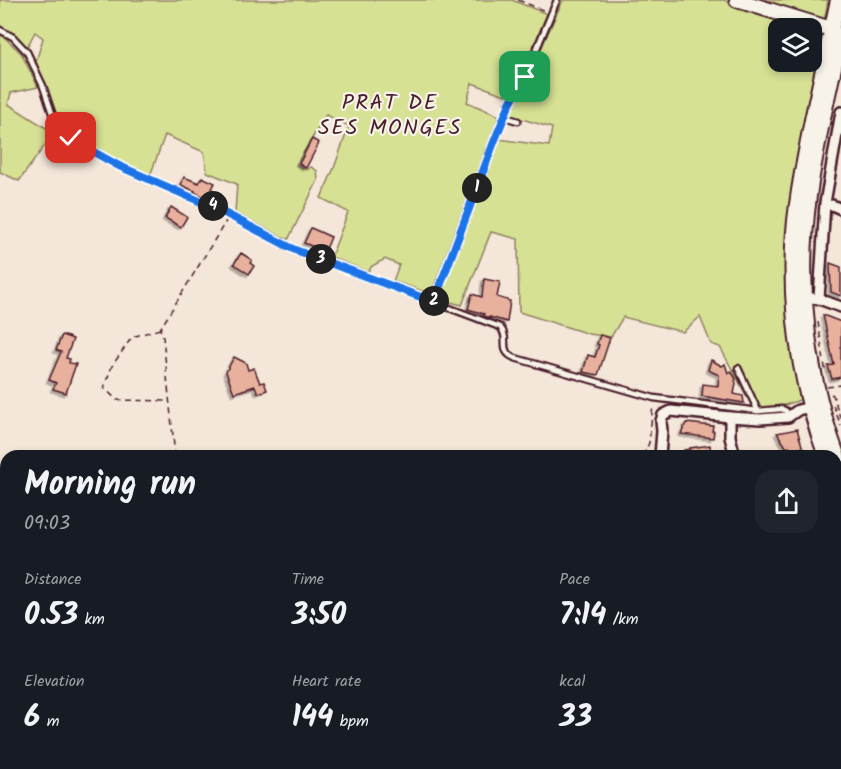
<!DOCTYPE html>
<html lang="en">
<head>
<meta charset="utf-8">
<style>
  body { margin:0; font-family:Kalam,sans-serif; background:#20242c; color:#f1f3f6; height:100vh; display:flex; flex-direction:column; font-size:22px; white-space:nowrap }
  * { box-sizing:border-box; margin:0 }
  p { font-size:20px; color:#9ea1a6 }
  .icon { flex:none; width:33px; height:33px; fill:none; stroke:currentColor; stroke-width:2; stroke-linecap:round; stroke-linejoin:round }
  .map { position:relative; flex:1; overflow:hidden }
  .sheet { position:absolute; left:0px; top:450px; width:842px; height:320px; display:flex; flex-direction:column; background:#171b24; border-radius:18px 18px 0 0; box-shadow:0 3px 9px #0003 }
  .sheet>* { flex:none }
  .buttons { position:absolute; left:768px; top:18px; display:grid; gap:12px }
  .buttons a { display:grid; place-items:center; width:54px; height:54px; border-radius:12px; background:#171b24; box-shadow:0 3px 9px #0003; font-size:30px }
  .pin { position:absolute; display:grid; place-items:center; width:51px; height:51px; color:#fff; margin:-26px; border-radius:12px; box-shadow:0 3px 9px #0006 }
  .km { position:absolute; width:30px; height:30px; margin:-15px; border-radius:50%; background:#222; color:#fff; font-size:16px; line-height:30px; text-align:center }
  .round { display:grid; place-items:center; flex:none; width:63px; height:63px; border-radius:18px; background:#20242c }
  .head { display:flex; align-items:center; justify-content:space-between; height:102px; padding:0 24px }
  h1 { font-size:33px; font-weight:800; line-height:45px }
  .stats { display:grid; grid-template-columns:repeat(3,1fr); gap:9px; height:102px; padding:6px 24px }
  .stats div { display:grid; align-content:center }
  .stats b { font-size:30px; font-weight:800 }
  .stats small { font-size:16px; font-weight:400 }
  .stats p { font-size:16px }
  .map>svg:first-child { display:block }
  .green { fill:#d6e194; stroke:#908060; stroke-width:1.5 }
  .building { fill:#e8b19d; stroke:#4a1f2b; stroke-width:1.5; filter:url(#shadow) }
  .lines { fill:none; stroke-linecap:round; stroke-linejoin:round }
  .lane-casing { stroke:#4a1f2b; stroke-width:9 }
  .street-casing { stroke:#4a1f2b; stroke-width:14 }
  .secondary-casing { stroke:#4a1f2b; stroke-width:18 }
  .path { stroke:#4a1f2b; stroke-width:1.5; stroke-dasharray:6 4.5; stroke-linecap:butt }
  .lane { stroke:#f7f3e8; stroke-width:4.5 }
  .street { stroke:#f7f3e8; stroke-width:9 }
  .secondary { stroke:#f7f3e8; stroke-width:14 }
  .route-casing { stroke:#fff; stroke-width:12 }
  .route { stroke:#1a73e8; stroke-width:8 }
  .labels { text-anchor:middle; stroke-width:4.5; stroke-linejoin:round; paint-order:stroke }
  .neighbourhood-label { font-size:22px; letter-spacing:1.5px; fill:#4a1f2b; stroke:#f7f3e8 }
</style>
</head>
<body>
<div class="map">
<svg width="841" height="769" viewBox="0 0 841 769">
  <defs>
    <filter id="shadow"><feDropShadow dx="-2.5" dy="2.5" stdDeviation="0" flood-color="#0004"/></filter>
  </defs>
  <rect width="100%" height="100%" fill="#f4e6d9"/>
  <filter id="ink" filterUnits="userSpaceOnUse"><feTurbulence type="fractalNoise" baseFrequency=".0167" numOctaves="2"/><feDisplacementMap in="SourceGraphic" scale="12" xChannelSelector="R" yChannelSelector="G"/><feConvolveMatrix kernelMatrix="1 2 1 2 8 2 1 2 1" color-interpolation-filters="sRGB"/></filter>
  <g filter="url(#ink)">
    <!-- green -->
    <g class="green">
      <path d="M0,0H512L547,14L522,73L508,96L472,83L467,102L499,116L431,294L393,281L399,265L385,259L372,266L368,272L331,257L348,212L321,198L334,168L349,126L326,115L296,165L307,170L311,167L317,171L318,180L288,240L235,213L237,184L207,172L204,152L165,135L150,176L125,166L88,146L69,133L59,122L36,62L43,38L35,32L27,47L19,38L0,26Z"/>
      <path d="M563,0H724L807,28H778V62H812V30L822,33L794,174L787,270L789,334L800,400L773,409L753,408L720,347L711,344L700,317L683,332L623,317L611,337L589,334L519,312L518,239L491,232L462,305L439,299L480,193L498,139L549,146L552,128L509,115L514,100L535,62Z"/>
      <path d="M762,0H828L824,21Z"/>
      <path d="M0,35L3,36L21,53L38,87L11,93L8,104L54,133L19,181L0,172Z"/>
    </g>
    <!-- building -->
    <g class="building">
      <path d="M312,139L319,143L306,168L299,164Z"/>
      <path d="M184,177L199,183L202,177L215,183L209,194L207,193L205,197L194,192L195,191L181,185Z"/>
      <path d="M171,207L187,217L181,227L165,218Z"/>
      <path d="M311,228L331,237L324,254L313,249L314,247L304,243Z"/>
      <path d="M241,253L252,260L250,263L254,266L249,274L234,264Z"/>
      <path d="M830,263L841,267V296L831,292Z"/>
      <path d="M484,279L500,282L497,297L510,301L507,322L490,317V318L483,316L484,314L468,309L472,294L482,297Z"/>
      <path d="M823,315L841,322V377L832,379L828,366L834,365Z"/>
      <path d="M62,335L73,339L66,358L70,359L69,363L76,364L66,393L53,389L56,383L49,380L61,352L56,350Z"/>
      <path d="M600,335L610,338L598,375L583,372L588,355L595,357L599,345L597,344Z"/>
      <path d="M234,357L246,363L248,370L254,368L260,383L264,382L267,390L258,393L255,386L234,393L226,372Z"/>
      <path d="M711,360L722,366L725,364L728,373L731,371L736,379L735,381L736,383L734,394L743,396L744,403L702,396L703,384L718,386L719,375L708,370Z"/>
      <path d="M686,423L713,426L712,431H714L713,438L681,434Z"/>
      <path d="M797,429L803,449L786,447L777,433Z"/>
      <path d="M710,445L711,456H684V450L690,449V448Z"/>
    </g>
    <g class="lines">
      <defs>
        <g id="lane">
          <path d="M0,30L13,37L27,52L43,86L56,125L71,138L90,150L119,166L213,207L295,250L500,327C511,339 497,351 515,358L654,398L758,411L782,409L786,411L788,417"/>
          <path d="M505,117L518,121"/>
          <path d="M434,302L494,142L510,103L525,77L557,0"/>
          <path d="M738,368L758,411"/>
        </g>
        <g id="street">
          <path d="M832,205L841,209"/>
          <path d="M804,297L819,299L841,307"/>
          <path d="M819,299L825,203L841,112"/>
          <path d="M730,417V437L735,456"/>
          <path d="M660,456L662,431L661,421L663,415L671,411L730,417L760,419L788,417L798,410L810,407"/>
          <path d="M836,542L841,541"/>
          <path d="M836,681L841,690"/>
          <path d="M836,740L841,741"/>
          <path d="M757,764V769"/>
        </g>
        <g id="secondary">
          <path d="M737,0L831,29"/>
          <path d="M841,35C830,88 816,142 809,196C797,287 807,380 841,465"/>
          <path d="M826,456C801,389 790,318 793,246C795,204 804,162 812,120C821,80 829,40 838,0"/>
          <path d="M836,480L841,493"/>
        </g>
      </defs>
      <!-- lane casing -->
      <use href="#lane" class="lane-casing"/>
      <!-- street casing -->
      <use href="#street" class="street-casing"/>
      <!-- secondary casing -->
      <use href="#secondary" class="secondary-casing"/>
      <!-- path -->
      <g class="path">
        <path d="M518,0L545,11"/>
        <path d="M818,322L826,374"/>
        <path d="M160,329L132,337L112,366L104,388L117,400L168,401"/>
        <path d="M827,387L841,385"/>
        <path d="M831,394L833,395L841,420"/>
        <path d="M833,405L841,426"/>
        <path d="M175,456L163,337L160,329L226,221"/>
        <path d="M643,456L649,443L653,405"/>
        <path d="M180,769L181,764"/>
      </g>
      <!-- lane -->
      <use href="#lane" class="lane"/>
      <!-- street -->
      <use href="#street" class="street"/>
      <!-- secondary -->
      <use href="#secondary" class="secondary"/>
    </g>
  </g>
  <g class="lines" filter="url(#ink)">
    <defs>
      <path id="route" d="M71,138L90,150L119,166L213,207L295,250L434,302L494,142L510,103L525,77"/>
    </defs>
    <!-- route casing -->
    <use href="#route" class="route-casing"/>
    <!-- route -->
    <use href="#route" class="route"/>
  </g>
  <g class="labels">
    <!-- neighbourhood labels -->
    <g class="neighbourhood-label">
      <text x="390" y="109">PRAT DE<tspan x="390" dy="25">SES MONGES</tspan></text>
    </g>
  </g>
</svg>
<div class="buttons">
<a><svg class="icon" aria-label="layers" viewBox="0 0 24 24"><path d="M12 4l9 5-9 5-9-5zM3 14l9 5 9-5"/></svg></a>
</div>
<div class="pin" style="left:525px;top:77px;background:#1e9e55"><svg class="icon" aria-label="arrive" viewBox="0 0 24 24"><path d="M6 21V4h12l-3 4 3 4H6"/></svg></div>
<div class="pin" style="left:71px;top:138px;background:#d93025"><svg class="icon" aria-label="check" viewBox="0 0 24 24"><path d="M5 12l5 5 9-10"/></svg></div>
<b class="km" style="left:477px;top:188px">1</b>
<b class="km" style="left:434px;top:301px">2</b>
<b class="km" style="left:321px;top:259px">3</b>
<b class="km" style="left:213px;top:206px">4</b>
<section class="sheet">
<div class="head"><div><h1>Morning run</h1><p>09:03</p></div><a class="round"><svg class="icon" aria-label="share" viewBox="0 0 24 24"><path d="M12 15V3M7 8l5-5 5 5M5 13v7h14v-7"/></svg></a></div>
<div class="stats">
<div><p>Distance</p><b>0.53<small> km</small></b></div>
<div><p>Time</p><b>3:50</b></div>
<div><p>Pace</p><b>7:14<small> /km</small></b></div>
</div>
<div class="stats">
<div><p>Elevation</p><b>6<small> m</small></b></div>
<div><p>Heart rate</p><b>144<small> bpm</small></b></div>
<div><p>kcal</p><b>33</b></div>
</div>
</section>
</div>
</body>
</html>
